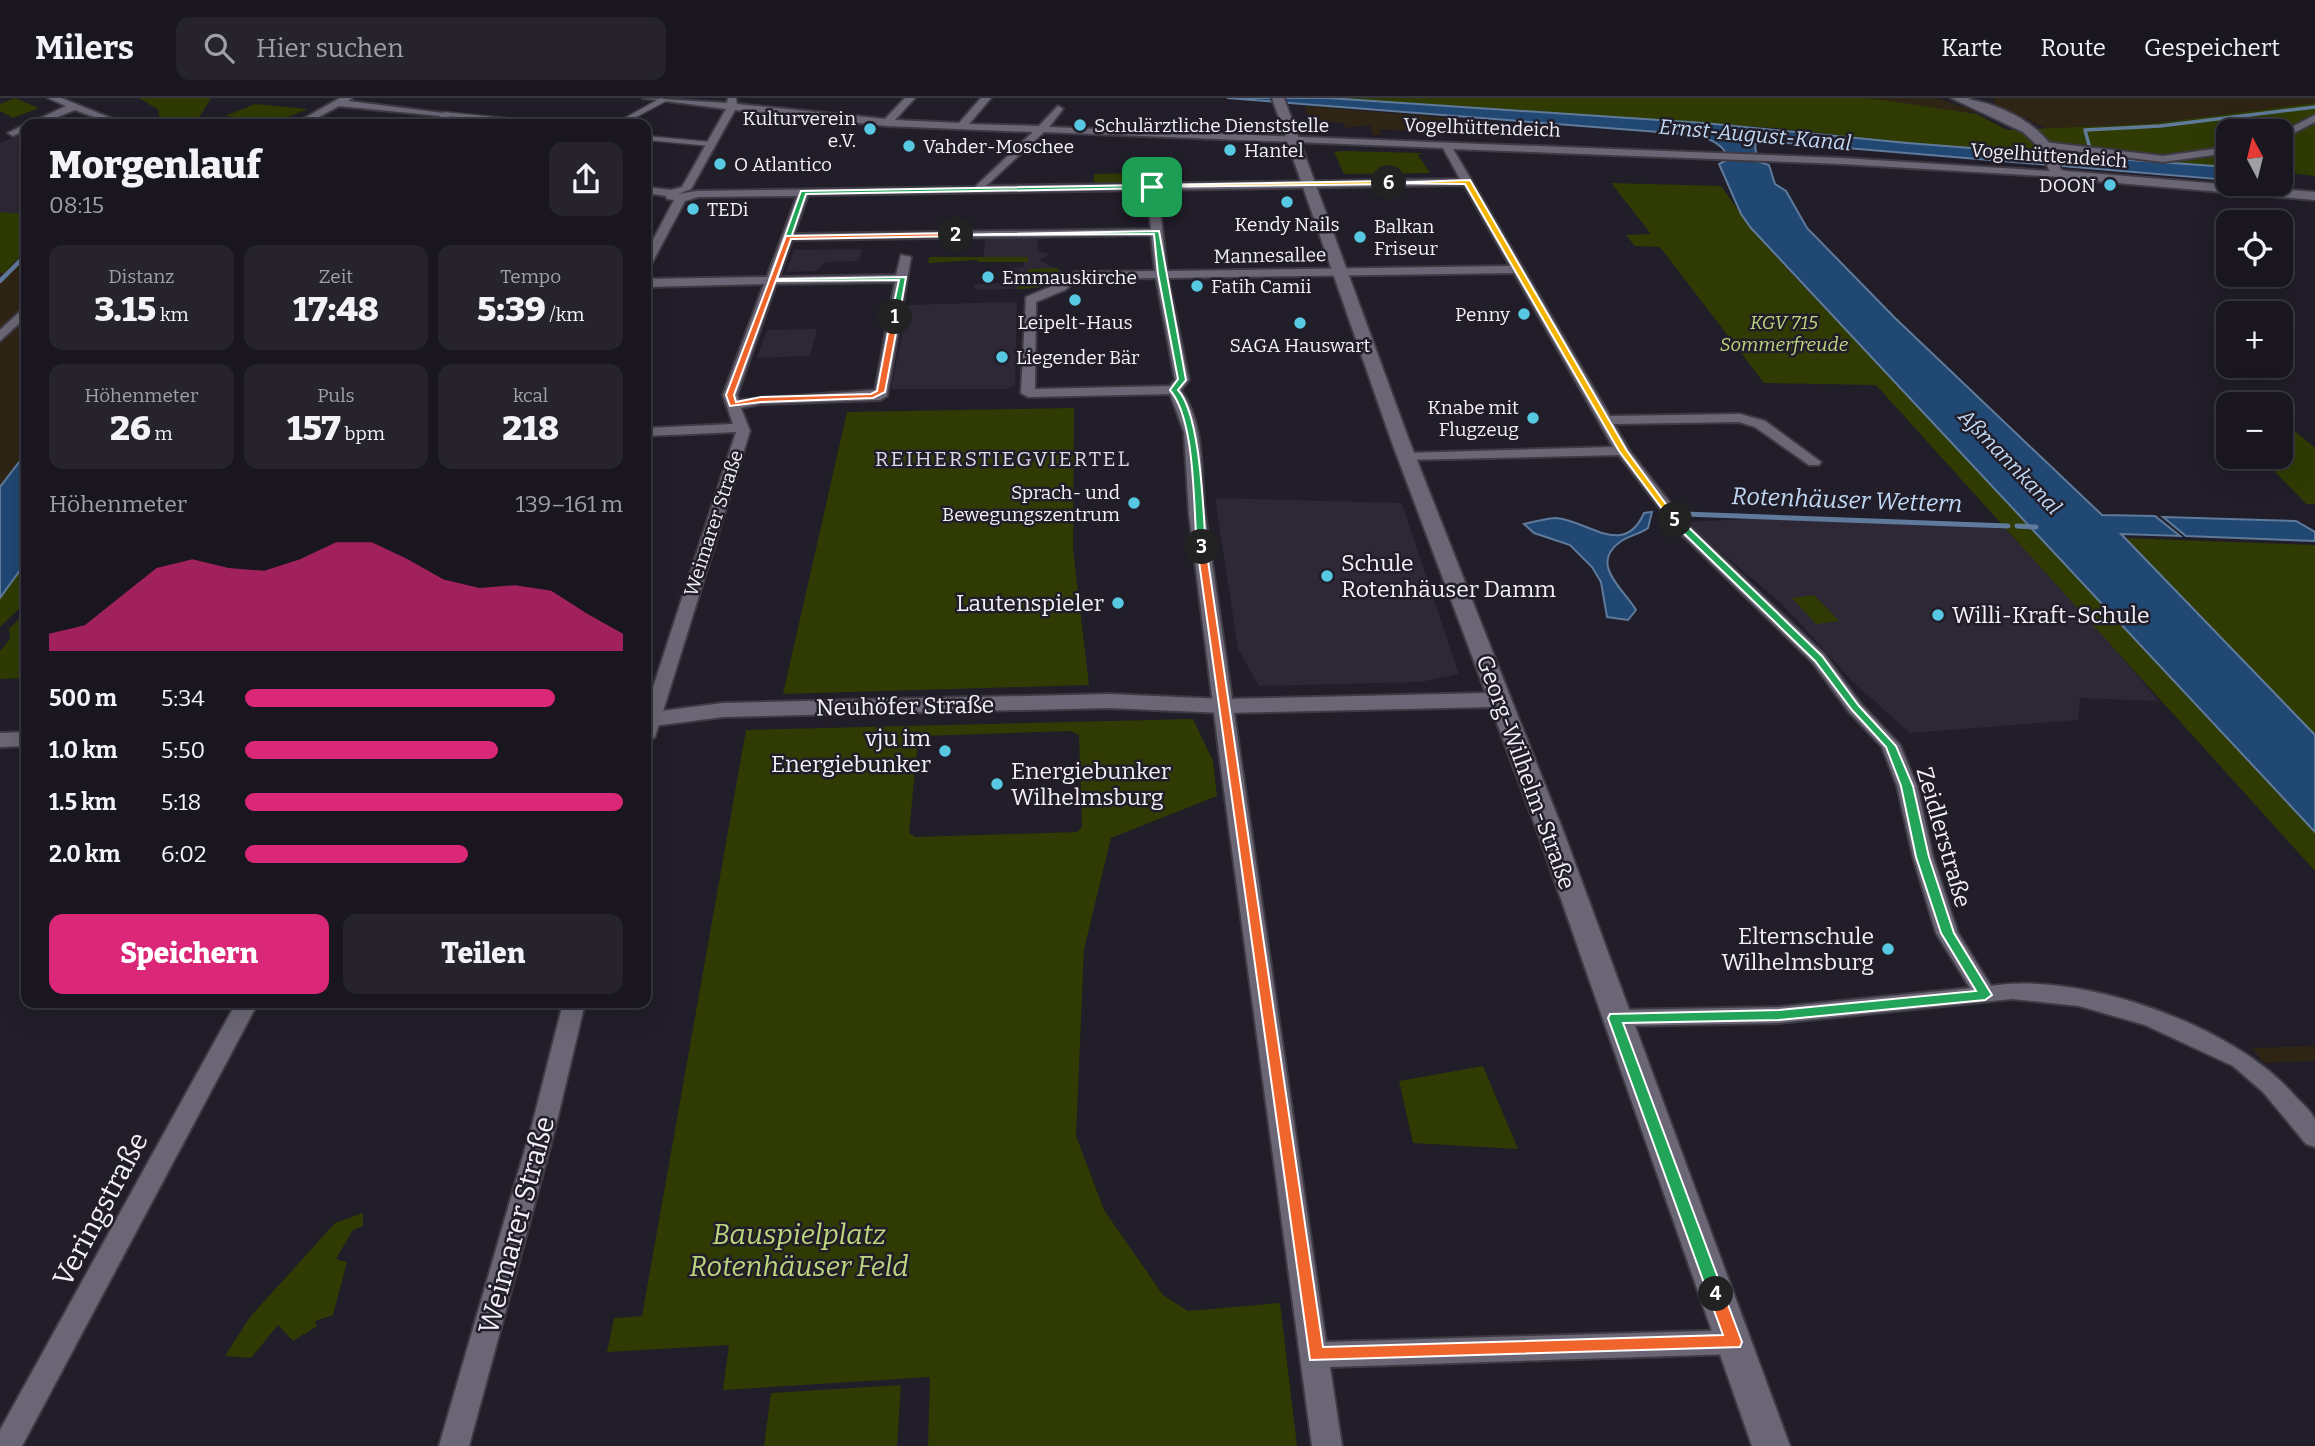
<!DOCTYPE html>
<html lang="de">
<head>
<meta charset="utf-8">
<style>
  body { margin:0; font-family:Bitter,serif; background:#26232c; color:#f1f3f6; height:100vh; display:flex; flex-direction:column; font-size:26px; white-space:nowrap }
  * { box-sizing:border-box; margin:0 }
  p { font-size:23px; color:#9f9fa4 }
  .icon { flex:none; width:38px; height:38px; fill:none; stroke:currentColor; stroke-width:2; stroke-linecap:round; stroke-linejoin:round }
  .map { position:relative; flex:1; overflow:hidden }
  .drawer { position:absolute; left:21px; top:21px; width:630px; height:889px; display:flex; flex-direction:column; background:#19161f; border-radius:14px; box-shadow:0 7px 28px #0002,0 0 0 2px #37353d }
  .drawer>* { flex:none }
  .needle { width:46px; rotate:353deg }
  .fabs { position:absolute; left:2216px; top:21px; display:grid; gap:14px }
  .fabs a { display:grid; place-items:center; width:77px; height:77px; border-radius:14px; background:#19161f; box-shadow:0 7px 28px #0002,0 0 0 2px #37353d; font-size:35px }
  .pin { position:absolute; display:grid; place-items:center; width:60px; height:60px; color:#fff; margin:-30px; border-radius:14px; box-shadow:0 4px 10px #0006 }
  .km { position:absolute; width:35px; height:35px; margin:-18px; border-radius:50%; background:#222; color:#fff; font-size:19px; line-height:35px; text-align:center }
  .round { display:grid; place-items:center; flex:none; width:74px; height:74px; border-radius:14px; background:#26232c }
  .overview { display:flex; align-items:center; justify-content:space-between; height:119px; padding:0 28px }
  h1 { font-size:38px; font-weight:800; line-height:52px }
  .stats { display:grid; grid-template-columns:repeat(3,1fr); gap:10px; height:119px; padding:7px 28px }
  .stats div { display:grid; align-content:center; border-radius:14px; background:#26232c; text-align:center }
  .stats b { font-size:35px; font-weight:800 }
  .stats small { font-size:19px; font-weight:400 }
  .stats p { font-size:19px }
  .chart { height:196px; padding:14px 28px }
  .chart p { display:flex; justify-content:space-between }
  .chart svg { width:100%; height:126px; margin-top:7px; fill:#db2777; opacity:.7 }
  .cta { display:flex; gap:14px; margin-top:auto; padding:14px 28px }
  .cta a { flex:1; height:80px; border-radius:14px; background:#db2777; color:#fff; font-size:28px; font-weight:800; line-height:80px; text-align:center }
  .cta a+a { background:#26232c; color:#f1f3f6 }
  ul { padding:0 28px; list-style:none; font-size:23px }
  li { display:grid; grid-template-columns:112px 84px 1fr; align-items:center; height:52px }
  li i { height:18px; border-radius:9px; background:#db2777 }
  header { display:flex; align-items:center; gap:42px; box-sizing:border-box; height:98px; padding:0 35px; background:#19161f; border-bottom:2px solid #37353d }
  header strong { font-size:33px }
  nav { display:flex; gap:38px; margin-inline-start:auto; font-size:24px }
  .search { width:490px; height:63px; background:#26232c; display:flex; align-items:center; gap:18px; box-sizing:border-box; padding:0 24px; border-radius:14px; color:#9f9fa4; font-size:26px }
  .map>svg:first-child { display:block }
  .industrial { fill:#2e2515 }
  .education { fill:#2e2736 }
  .green { fill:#2f3b03; fill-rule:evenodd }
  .water { fill:#204873; stroke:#5f7a9b; stroke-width:2 }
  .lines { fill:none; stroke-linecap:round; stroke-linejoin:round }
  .stream-far2 { stroke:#5f7a9b; stroke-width:3.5 }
  .stream-far1 { stroke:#5f7a9b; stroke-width:4.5 }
  .stream { stroke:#5f7a9b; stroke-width:5 }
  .pedestrian-casing { stroke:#3e3a44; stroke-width:3 }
  .minor-casing { stroke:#3e3a44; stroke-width:4 }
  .tertiary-casing { stroke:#3e3a44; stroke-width:4 }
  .pedestrian { fill:#6b6675; fill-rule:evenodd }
  .minor { fill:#6b6675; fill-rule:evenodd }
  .tertiary { fill:#6b6675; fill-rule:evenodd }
  .split-1 { fill:#22a559; stroke:#fff; stroke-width:2 }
  .split-2 { fill:#f0652b; stroke:#fff; stroke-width:2 }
  .split-3 { fill:#22a559; stroke:#fff; stroke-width:2 }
  .split-4 { fill:#f0652b; stroke:#fff; stroke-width:2 }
  .split-5 { fill:#22a559; stroke:#fff; stroke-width:2 }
  .split-6 { fill:#f5b400; stroke:#fff; stroke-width:2 }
  .split-7 { fill:#f5b400; stroke:#fff; stroke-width:2 }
  .poi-dot { fill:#57c9e3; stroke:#211d29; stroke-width:2.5 }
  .labels { text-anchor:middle; stroke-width:5; stroke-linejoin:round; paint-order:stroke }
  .far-poi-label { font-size:19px; fill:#f3f0f9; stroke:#211d29; text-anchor:start }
  .far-street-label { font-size:19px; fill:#f3f0f9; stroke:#211d29 }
  .far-park-label { font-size:19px; font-style:italic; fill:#bcd57e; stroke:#211d29 }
  .far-water-label { font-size:21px; font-style:italic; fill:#c1d9f4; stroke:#211d29 }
  .far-neighbourhood-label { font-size:21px; letter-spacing:2px; fill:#ddd7e8; stroke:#211d29 }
  .poi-label { font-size:23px; fill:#f3f0f9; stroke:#211d29; text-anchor:start }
  .street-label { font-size:23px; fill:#f3f0f9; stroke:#211d29 }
  .water-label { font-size:24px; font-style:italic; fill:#c1d9f4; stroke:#211d29 }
  .near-street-label { font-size:28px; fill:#f3f0f9; stroke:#211d29 }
  .near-park-label { font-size:28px; font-style:italic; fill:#bcd57e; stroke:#211d29 }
</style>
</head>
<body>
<header>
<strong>Milers</strong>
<div class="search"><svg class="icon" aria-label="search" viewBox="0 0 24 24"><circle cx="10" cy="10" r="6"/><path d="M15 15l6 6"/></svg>Hier suchen</div>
<nav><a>Karte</a><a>Route</a><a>Gespeichert</a></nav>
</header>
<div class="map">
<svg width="2315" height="1348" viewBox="0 0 2315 1348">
  <rect width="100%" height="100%" fill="#211d29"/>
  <!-- industrial -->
  <g class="industrial">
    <path d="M1867,0H1938L1980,15L1919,10Z"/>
    <path d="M1990,0H2315V5L2148,26L2047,31L1995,6V2Z"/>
    <path d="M1305,8L1449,20L1456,36L1380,31L1381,37H1373L1370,27L1345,30L1343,25L1309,23Z"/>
    <path d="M26,153V355L0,389V178Z"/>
    <path d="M2315,948V963L2264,965L2252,950Z"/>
  </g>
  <!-- education -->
  <g class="education">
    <path d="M26,35V116L0,114V45Z"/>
    <path d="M1038,136L1037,153L1051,156L1039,162L1061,172L1063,176L1056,177L1062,179L1059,182L1038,190L975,192L974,186L1009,185L1026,178L1018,175L1019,172L1011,173V170L1024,169L1023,163L983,164L986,137Z"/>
    <path d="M862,151L859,163L826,164L816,173L786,174L794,152Z"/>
    <path d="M1006,204L1017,205L1015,287L1007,291H891L908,207Z"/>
    <path d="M817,231L810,258L757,260L767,232Z"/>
    <path d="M1215,400L1402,405L1459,576L1421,584L1259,588L1238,551Z"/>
    <path d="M1811,418L2006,431L2096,529L2159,603L2080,600L2078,622L1910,635L1856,587L1781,505L1685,424Z"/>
  </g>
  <!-- green -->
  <g class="green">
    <path d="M15,0L39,10L13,20L0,13V6Z"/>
    <path d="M139,0H211L195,26H159V12Z"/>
    <path d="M1328,0H1867L1977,16L2007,32L2148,26L2315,5V78L2280,74V33H2228V69L2033,55L2017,50L1997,52L1907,45L1775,30Z"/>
    <path d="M255,6L308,11L278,23L225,18Z"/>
    <path d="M1344,53L1422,55L1418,57L1430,75L1344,76L1334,54Z"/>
    <path d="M1144,75L1145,84L1094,85V76Z"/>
    <path d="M1611,85L1721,88C1771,163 1840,223 1901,288C2040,436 2176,586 2315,734V773L1876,287L1764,285L1660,149L1635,148L1626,137L1651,136Z"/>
    <path d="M0,114L26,116V152L4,175H0Z"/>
    <path d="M929,159H1028V164H978L977,162L928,165Z"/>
    <path d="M1057,170L1061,175L1056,177L1059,180C1047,190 1034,190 1018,191V185H1031L1035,181V175L1028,174V171Z"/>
    <path d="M1074,310L1073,451L1089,587L783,596L847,314Z"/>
    <path d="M2280,333L2296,334L2315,350V406H2306L2261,359H2280Z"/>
    <path d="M2125,440L2315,447V637Z"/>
    <path d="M26,464V504L0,529V500Z"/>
    <path d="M1814,497L1839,523L1816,526L1792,500Z"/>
    <path d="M26,514V580L0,581V553L10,541L9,531Z"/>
    <path d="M1193,621L1213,663L1217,698L1111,740L1084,851L1076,1038L1104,1112L1163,1197L1188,1213L1280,1205L1297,1348H928L930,1279L723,1292L729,1247L607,1254L614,1220L642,1218L746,632ZM1070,633L1079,637L1082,729L1077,734L916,739L909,735L918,642L923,638Z"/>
    <path d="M1483,968L1518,1051L1413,1045L1399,983Z"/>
    <path d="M363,1115V1128L353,1132L336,1161L347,1164L333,1217L315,1223L317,1228L293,1243L278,1227L251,1260L225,1258L250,1219L335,1125Z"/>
    <path d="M901,1287L897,1348H764L771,1295Z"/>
  </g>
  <!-- water -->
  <g class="water">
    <path d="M1227,0H1328L1704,25L1907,45L1997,52L2016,50L2033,55L2228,69V82L1764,43L1755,46L1756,55L1750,57L1753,62L1769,67L1775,86L1786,93L1807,130L1895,220L2102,417L2155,418L2180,438L2121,436L2315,637V734L1751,130L1741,116L1719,66L1729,61C1722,42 1702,38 1684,36Z"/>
    <path d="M26,355V464L0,500V389Z"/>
    <path d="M1652,414L1648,430C1640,436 1631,437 1623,442C1587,465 1623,490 1636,512L1628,522L1607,519L1601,484L1592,469L1570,447L1534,435L1524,426C1534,424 1546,420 1556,420C1587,422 1624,461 1644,415Z"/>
    <path d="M2163,419L2296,423L2315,434V443L2186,438Z"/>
  </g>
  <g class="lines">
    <!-- stream-far2 -->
    <g class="stream-far2">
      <path d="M2089,47L2085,32L2160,28L2315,9"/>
      <path d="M22,161L26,157"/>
    </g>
    <!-- stream-far1 -->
    <path class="stream-far1" d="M0,183L24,159"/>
    <!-- stream -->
    <g class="stream">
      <path d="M1684,416L2008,428"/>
      <path d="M2017,428L2036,429"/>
    </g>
    <defs>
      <g id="pedestrian">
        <path d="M661,0L668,2L623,26H614Z"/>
        <path d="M443,14L525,22L529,24L524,26L446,18Z"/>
        <path d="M646,38L711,44L715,46L711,48L646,42Z"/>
      </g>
      <g id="minor">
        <path d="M48,0H61L126,26H113L75,12L40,26H28L66,8Z"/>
        <path d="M340,0H352L348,3L451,16L444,26H434L440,18L339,8L306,26H294Z"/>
        <path d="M643,0L727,5L728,0H736L737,6L885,21L905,0H915L895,22L959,25L981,0H991L969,26L1039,28L1058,8L1063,11L1049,29L1842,60L2065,74V78L2061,79L1842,66L1453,51L1610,318L1740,316L1765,323L1821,364L1819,367H1809L1755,329L1739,324L1614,326L1629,352L1685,424L1824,556L1861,606L1900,647L1917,688L1933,759L1958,835L1991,888C2081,873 2235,928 2294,997C2300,1004 2312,1013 2315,1022C2315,1029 2315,1041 2315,1049L2306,1046L2263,994L2233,968L2145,927L2079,908L2012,901L1779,925L1615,928L1607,926L1604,920L1607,914L1615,912L1779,909L1970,890L1936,835L1913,759L1897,688L1882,649L1849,614L1812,564L1675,430L1619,357L1402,362L1400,359L1407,355L1613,349L1514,175L1168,180L1189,282L1181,292C1206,328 1200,374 1205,416L1326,1244L1734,1232L1744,1235L1748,1244L1744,1253L1734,1256L1330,1269L1342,1348H1312L1221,670L1189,416L1184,334L1170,296L1028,299L1021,295L1026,199L1057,186L1075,174L1155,173L1151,137L792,142L779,179L896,177L901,157L911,159L887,298L880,302L761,306L741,310L750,333L655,639L646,645V611L736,334L646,338V330L733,326L723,297L764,186L646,189V181L767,179L797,98L698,99L685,103L652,165L646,168V155L674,102L667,101L666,98L646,95V89L671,92L682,89L726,11ZM735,12L887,28L1033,34L975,89L697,93L678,96L691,91ZM1044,34L1443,50L1460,81L986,88ZM1464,87L1510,168L1167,173L1158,92ZM1147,92L1151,131L794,136L808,97ZM1156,180L1175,282L1170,288L1035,291L1036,204L1065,192L1078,181ZM895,184L875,292L739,302L737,297L776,186Z"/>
        <path d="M1972,0L1960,4L1955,1L1956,0Z"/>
        <path d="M2315,17V24L2280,42V35Z"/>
        <path d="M523,23L550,26H518Z"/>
        <path d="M26,26V32L13,38L8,35Z"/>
        <path d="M2044,44L2163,58L2228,49V55L2163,64L2041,49Z"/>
        <path d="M26,208V219L0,243V232Z"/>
        <path d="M236,905H258L22,1348H0V1332Z"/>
        <path d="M563,905H585L556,1027L469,1348H439L532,1027Z"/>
      </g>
      <g id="tertiary">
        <path d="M1272,0H1284L1409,342L1564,735L1790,1348H1752L1538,735L1491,609L1224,615L1108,610L723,619L646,629V615L723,605L1108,596L1224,601L1486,595L1391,342Z"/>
        <path d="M1951,0C1985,0 2029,18 2050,46C2055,53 2058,63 2061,72L2066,73L2315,94V102L2059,80L2051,77L2040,50L2023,34Z"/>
        <path d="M26,634V648L0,649V635Z"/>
      </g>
    </defs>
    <!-- pedestrian casing -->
    <use href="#pedestrian" class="pedestrian-casing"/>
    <!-- minor casing -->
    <use href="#minor" class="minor-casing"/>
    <!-- tertiary casing -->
    <use href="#tertiary" class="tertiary-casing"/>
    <!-- pedestrian -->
    <use href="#pedestrian" class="pedestrian"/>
    <!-- minor -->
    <use href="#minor" class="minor"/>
    <!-- tertiary -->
    <use href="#tertiary" class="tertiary"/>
  </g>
  <!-- split-1 -->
  <path class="split-1" d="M1152,87L1154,90L806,96L777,181L906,179L899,219H891L899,182L769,183L801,93Z"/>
  <!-- split-2 -->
  <path class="split-2" d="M956,135L958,138L791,141L734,297L736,304L761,299L871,296L877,293L891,219L895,217L899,219L885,294L873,300L761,304L730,308L726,297L786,138Z"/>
  <!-- split-3 -->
  <path class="split-3" d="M1159,133L1186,282L1178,292C1201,317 1203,413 1206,449L1202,452L1197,449C1193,408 1196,323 1170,292L1178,281L1158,176L1154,136L953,137Z"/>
  <!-- split-4 -->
  <path class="split-4" d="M1202,446L1206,449L1323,1249L1723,1237L1708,1196L1716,1189L1724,1196L1742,1244L1740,1249L1310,1262L1197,449Z"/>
  <!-- split-5 -->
  <path class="split-5" d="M1672,420H1679L1822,558L1859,608L1896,648L1913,688L1929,759L1954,835L1992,897L1985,902L1779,922L1623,925L1724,1196L1716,1203L1708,1196L1608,920L1610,916L1779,912L1976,893L1941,835L1916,759L1901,688L1886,649L1852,612L1815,563L1672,424Z"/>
  <!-- split-6 -->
  <path class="split-6" d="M1470,82L1627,353L1679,424H1672L1619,353L1465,86L1386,85Z"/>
  <!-- split-7 -->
  <path class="split-7" d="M1389,83L1391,86L1149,89L1152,87Z"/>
  <!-- markers -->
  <g class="poi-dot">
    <circle cx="1080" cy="27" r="7"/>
    <circle cx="870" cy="31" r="7"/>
    <circle cx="909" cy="48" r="7"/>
    <circle cx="1230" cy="52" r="7"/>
    <circle cx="720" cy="66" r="7"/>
    <circle cx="2110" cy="87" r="7"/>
    <circle cx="1287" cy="104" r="7"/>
    <circle cx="693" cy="111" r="7"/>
    <circle cx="1360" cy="139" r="7"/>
    <circle cx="988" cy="179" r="7"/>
    <circle cx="1197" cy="188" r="7"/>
    <circle cx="1075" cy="202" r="7"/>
    <circle cx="1524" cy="216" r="7"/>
    <circle cx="1300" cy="225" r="7"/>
    <circle cx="1002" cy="259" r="7"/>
    <circle cx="1533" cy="320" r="7"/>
    <circle cx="1134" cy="405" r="7"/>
    <circle cx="1327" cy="478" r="7"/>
    <circle cx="1118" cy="505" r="7"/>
    <circle cx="1938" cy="517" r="7"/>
    <circle cx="945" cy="653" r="7"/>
    <circle cx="997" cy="686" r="7"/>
    <circle cx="1888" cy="851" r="7"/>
  </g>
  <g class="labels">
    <!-- far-poi labels -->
    <g class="far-poi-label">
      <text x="856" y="27" text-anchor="end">Kulturverein<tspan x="856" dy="22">e.V.</tspan></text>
      <text x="1094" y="34">Schulärztliche Dienststelle</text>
      <text x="923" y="55">Vahder-Moschee</text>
      <text x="1244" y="59">Hantel</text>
      <text x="734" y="73">O Atlantico</text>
      <text x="2096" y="94" text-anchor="end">DOON</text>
      <text x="707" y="118">TEDi</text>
      <text x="1287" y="133" text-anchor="middle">Kendy Nails</text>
      <text x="1374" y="135">Balkan<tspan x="1374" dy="22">Friseur</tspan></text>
      <text x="1002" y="186">Emmauskirche</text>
      <text x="1211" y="195">Fatih Camii</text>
      <text x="1510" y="223" text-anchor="end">Penny</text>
      <text x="1075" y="231" text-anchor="middle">Leipelt-Haus</text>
      <text x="1300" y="254" text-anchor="middle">SAGA Hauswart</text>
      <text x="1016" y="266">Liegender Bär</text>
      <text x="1519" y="316" text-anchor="end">Knabe mit<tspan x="1519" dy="22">Flugzeug</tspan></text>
      <text x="1120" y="401" text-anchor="end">Sprach- und<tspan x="1120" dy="22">Bewegungszentrum</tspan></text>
    </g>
    <!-- far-street labels -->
    <g class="far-street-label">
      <text transform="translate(1482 29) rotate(2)" y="7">Vogelhüttendeich</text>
      <text transform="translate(2049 57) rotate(4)" y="7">Vogelhüttendeich</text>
      <text transform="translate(1270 157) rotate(-1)" y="7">Mannesallee</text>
      <text transform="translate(713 425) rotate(-72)" y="7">Weimarer Straße</text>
    </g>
    <!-- far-park labels -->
    <g class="far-park-label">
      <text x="1784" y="231">KGV 715<tspan x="1784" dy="22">Sommerfreude</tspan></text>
    </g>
    <!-- far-water labels -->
    <g class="far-water-label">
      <text transform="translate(1755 37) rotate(5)" y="7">Ernst-August-Kanal</text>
      <text transform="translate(2010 364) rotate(46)" y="7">Aßmannkanal</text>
    </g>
    <!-- far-neighbourhood labels -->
    <g class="far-neighbourhood-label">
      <text x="1003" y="368">REIHERSTIEGVIERTEL</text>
    </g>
    <!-- poi labels -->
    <g class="poi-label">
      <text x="1341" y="473">Schule<tspan x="1341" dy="26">Rotenhäuser Damm</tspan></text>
      <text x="1104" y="513" text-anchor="end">Lautenspieler</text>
      <text x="1952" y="525">Willi-Kraft-Schule</text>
      <text x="931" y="648" text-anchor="end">vju im<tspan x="931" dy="26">Energiebunker</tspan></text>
      <text x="1011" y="681">Energiebunker<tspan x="1011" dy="26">Wilhelmsburg</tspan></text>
      <text x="1874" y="846" text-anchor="end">Elternschule<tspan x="1874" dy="26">Wilhelmsburg</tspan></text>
    </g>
    <!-- street labels -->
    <g class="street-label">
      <text transform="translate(905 608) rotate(-1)" y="8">Neuhöfer Straße</text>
      <text transform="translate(1526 674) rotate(70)" y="8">Georg-Wilhelm-Straße</text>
      <text transform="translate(1944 739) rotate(74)" y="8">Zeidlerstraße</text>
    </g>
    <!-- water labels -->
    <g class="water-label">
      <text transform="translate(1847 402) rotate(2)" y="8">Rotenhäuser Wettern</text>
    </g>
    <!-- near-street labels -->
    <g class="near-street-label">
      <text transform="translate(100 1111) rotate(-62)" y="10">Veringstraße</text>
      <text transform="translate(516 1127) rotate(-75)" y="10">Weimarer Straße</text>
    </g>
    <!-- near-park labels -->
    <g class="near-park-label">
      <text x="799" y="1146">Bauspielplatz<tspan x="799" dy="32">Rotenhäuser Feld</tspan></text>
    </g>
  </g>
</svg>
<div class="fabs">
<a><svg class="needle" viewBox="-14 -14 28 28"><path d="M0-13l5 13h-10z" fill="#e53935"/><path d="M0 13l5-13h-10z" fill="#9f9fa4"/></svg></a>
<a><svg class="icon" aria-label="locate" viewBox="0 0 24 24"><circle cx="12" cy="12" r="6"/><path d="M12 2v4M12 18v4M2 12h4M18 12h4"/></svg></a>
<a>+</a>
<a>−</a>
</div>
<div class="pin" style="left:1152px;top:89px;background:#1e9e55"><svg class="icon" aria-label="arrive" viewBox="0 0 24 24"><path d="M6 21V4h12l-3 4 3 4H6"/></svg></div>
<b class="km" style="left:895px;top:219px">1</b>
<b class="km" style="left:956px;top:137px">2</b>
<b class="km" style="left:1202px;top:449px">3</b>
<b class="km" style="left:1716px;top:1196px">4</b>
<b class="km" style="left:1675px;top:422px">5</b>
<b class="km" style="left:1389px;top:85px">6</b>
<section class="drawer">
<div class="overview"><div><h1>Morgenlauf</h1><p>08:15</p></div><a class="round"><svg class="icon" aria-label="share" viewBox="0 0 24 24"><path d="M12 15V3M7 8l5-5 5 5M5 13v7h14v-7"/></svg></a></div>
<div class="stats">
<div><p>Distanz</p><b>3.15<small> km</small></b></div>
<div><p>Zeit</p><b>17:48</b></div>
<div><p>Tempo</p><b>5:39<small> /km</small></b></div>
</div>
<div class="stats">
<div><p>Höhenmeter</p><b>26<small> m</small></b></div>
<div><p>Puls</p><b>157<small> bpm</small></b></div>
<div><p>kcal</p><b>218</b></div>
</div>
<div class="chart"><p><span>Höhenmeter</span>139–161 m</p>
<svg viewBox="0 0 160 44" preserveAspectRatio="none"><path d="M0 44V38L10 35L20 25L30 15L40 12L50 15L60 16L70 12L80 6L90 6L100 12L110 19L120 22L130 21L140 23L150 31L160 38V44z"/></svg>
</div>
<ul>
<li><b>500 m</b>5:34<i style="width:82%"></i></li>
<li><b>1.0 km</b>5:50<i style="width:67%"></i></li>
<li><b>1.5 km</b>5:18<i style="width:100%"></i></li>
<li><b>2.0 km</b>6:02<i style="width:59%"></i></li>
</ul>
<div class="cta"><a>Speichern</a><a>Teilen</a></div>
</section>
</div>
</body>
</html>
